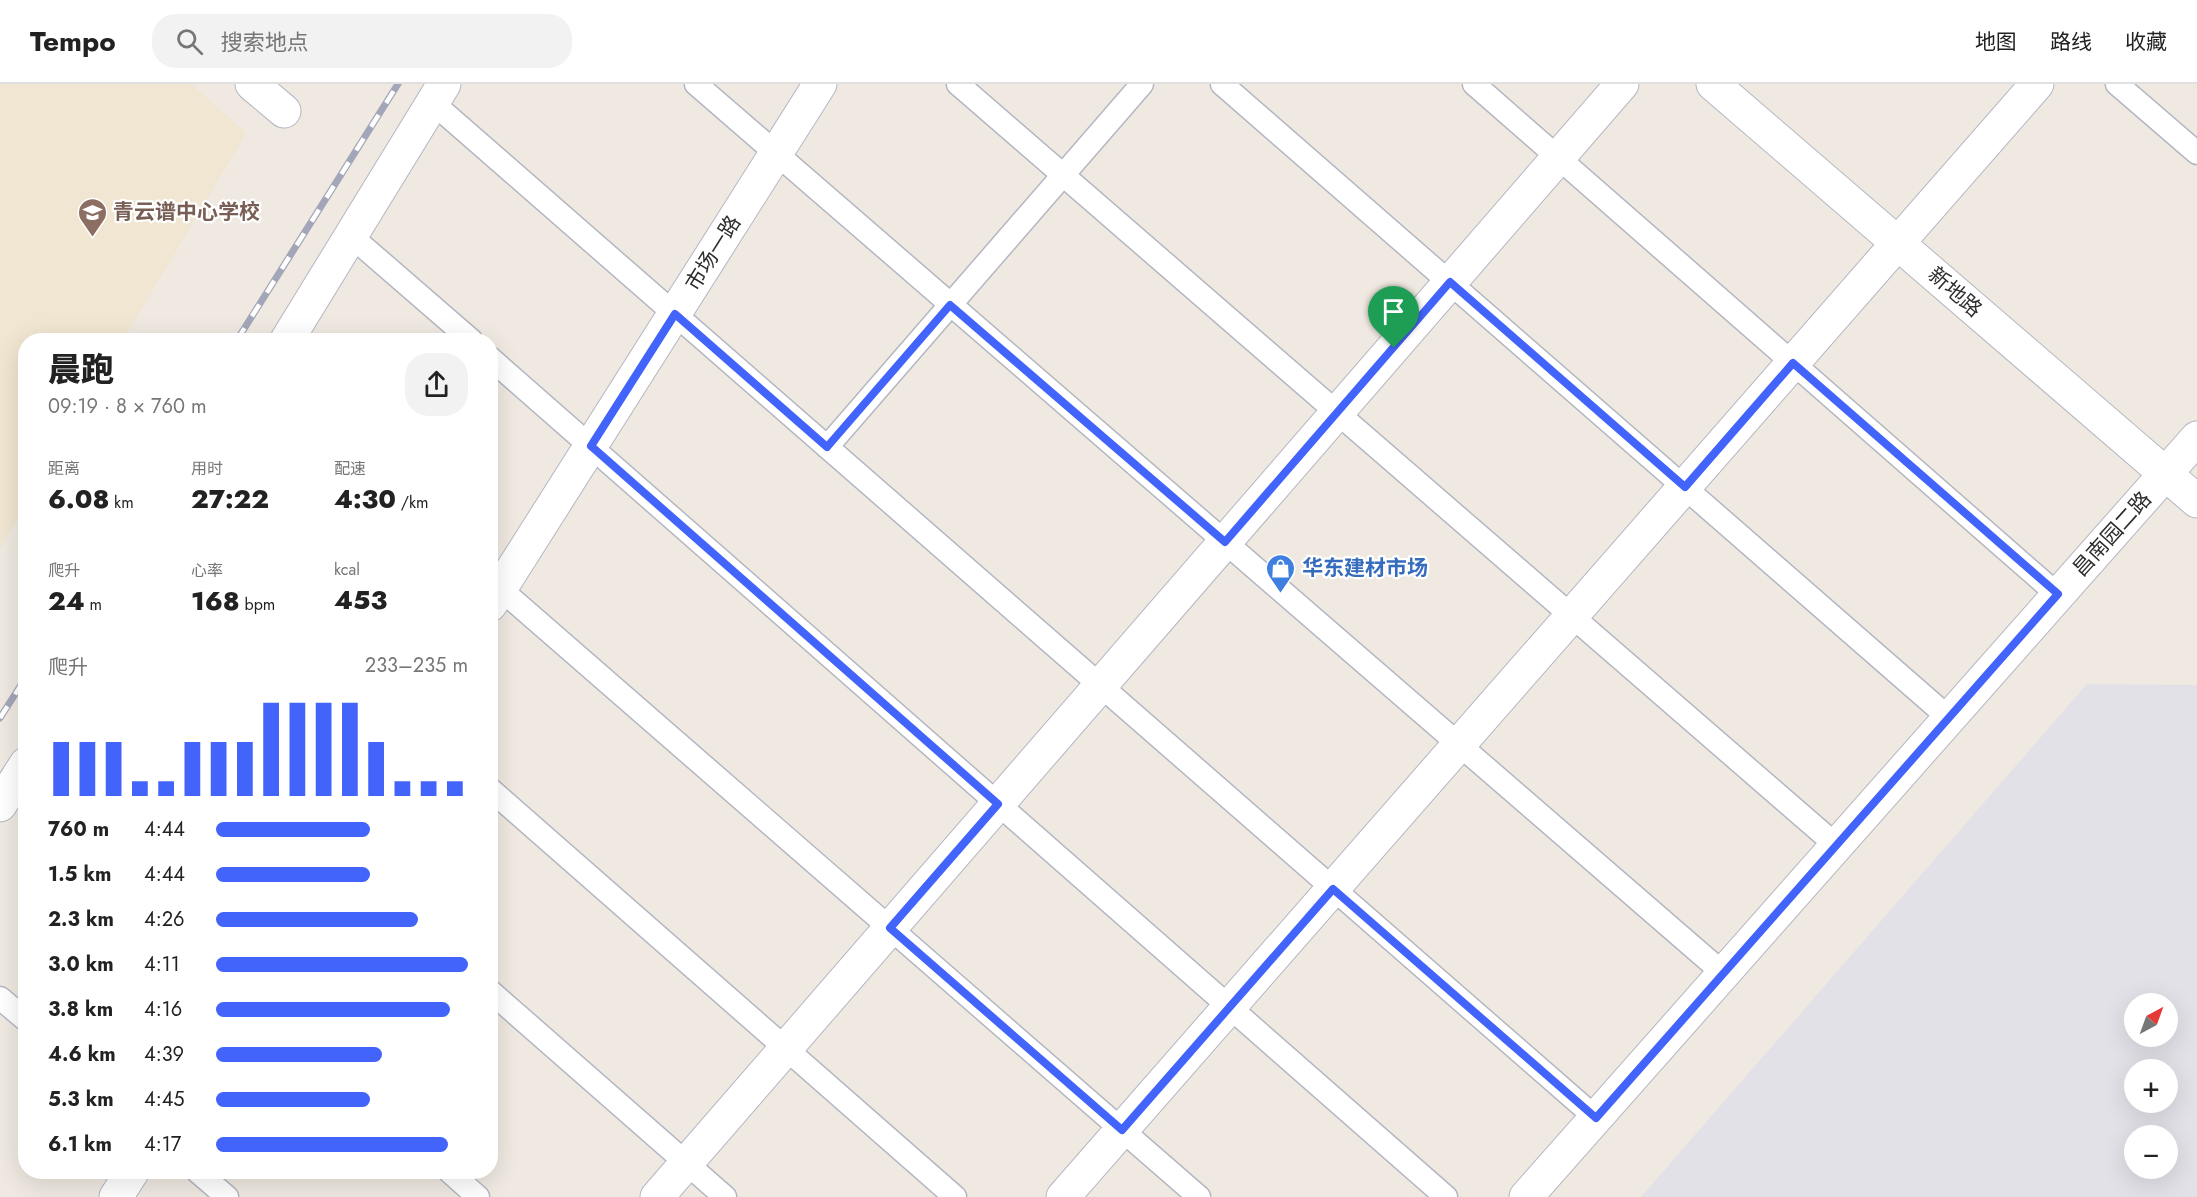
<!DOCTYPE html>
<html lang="zh">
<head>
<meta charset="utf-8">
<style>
  body { margin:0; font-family:Jost,"Noto Sans SC",sans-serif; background:#f2f2f2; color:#222; height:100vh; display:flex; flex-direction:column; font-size:22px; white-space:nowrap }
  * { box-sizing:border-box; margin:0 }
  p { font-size:20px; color:#767676 }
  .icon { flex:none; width:33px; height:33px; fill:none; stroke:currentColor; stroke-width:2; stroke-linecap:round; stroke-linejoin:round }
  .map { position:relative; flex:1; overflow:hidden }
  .sheet { position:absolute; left:18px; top:249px; width:480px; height:846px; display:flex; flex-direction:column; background:#fff; border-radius:24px; box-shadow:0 6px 24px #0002 }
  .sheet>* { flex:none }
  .needle { width:39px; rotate:41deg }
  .tools { position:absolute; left:2124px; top:909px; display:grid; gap:12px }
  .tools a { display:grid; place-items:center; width:54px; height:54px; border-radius:50%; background:#fff; box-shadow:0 6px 24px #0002; font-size:30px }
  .pin { position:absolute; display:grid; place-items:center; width:51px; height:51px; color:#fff; margin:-62px -26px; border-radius:50% 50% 50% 0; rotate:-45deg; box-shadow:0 0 6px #0007 }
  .pin .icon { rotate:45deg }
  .round { display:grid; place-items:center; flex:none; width:63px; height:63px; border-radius:24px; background:#f2f2f2 }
  .overview { display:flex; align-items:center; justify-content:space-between; height:102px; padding:0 30px }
  h1 { font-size:33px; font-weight:800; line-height:45px }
  .metrics { display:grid; grid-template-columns:repeat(3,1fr); gap:9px; height:102px; padding:6px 30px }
  .metrics div { display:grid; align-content:center }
  .metrics b { font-size:26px; font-weight:800 }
  .metrics small { font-size:16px; font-weight:400 }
  .metrics p { font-size:16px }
  .chart { height:168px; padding:12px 30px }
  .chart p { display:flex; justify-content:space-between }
  .chart svg { width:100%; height:108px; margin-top:6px; stroke:#4264fb; stroke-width:6 }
  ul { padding:0 30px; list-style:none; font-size:20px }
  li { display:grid; grid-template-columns:96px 72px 1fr; align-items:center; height:45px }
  li i { height:15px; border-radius:8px; background:#4264fb }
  header { display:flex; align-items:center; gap:36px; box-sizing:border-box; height:84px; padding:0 30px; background:#fff; border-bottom:2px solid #e0e0e0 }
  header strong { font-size:28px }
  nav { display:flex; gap:33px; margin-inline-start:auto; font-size:21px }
  .search { width:420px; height:54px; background:#f2f2f2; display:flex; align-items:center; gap:15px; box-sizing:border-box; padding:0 21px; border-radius:24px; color:#767676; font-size:22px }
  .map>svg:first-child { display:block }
  .industrial { fill:#e3e1e8; fill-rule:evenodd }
  .education { fill:#f0e6d1 }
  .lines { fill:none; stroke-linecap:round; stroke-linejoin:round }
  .service-casing { stroke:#b4b7c1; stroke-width:25 }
  .minor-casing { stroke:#b4b7c1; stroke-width:35 }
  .service { stroke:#fff; stroke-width:22 }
  .minor { stroke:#fff; stroke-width:33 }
  .rail-casing { stroke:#a3a6b8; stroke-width:7 }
  .rail { stroke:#fff; stroke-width:4.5; stroke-dasharray:14; stroke-linecap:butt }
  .route-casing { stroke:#fff; stroke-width:12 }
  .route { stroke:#4264fb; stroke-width:8 }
  .labels { text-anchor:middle; stroke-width:4.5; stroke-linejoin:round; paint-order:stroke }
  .education-label { font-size:21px; font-weight:bold; fill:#785e54; stroke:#fff; text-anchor:start }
  .street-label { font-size:21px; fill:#2e2e2e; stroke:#fff }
  .shop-label { font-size:21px; font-weight:bold; fill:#366cbe; stroke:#fff; text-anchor:start }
</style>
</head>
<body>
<header>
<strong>Tempo</strong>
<div class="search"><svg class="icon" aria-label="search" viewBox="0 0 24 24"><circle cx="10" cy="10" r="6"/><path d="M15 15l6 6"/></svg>搜索地点</div>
<nav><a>地图</a><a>路线</a><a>收藏</a></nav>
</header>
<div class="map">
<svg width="2197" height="1113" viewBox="0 0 2197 1113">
  <rect width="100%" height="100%" fill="#efe9e1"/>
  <!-- industrial -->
  <path class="industrial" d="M2087,600L2197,601V1113H1641ZM2134,920H2168V952H2134ZM2134,986H2168V1018H2134ZM2134,1052H2168V1084H2134Z"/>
  <!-- education -->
  <path class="education" d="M0,0H191L246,49L123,256H26L25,422L0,465Z"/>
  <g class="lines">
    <defs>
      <g id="service">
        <path d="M696,0L1723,889"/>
        <path d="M958,0L1837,762"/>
        <path d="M1222,0L1949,634"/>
        <path d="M1474,0L2058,511"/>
        <path d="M2117,0L2197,69"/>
        <path d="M433,19L1596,1034"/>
        <path d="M351,152L471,256"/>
        <path d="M490,274L1446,1113"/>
        <path d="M827,363L1142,0"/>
        <path d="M490,496L1199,1113"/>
        <path d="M490,705L955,1113"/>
        <path d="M490,907L725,1113"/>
        <path d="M0,914L26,936"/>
        <path d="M198,1088L227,1113"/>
        <path d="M450,1088L478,1113"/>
      </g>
      <g id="minor">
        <path d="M252,0L284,27"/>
        <path d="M1713,0L2197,417"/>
        <path d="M287,256L444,0"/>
        <path d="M490,521L820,0"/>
        <path d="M0,721L26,680"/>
        <path d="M116,1113L132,1088"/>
        <path d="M657,1113L1622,0"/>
        <path d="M1063,1113L2037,0"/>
        <path d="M1526,1113L2197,354"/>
      </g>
    </defs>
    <!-- service casing -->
    <use href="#service" class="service-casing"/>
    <!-- minor casing -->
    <use href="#minor" class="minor-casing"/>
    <!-- service -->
    <use href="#service" class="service"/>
    <!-- minor -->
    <use href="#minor" class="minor"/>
    <defs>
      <g id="rail">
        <path d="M237,256L398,0"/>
        <path d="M0,634L26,593"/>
      </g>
    </defs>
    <!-- rail casing -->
    <use href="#rail" class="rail-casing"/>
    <!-- rail -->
    <use href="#rail" class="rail"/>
  </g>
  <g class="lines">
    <defs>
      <path id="route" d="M1450,198L1685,403L1793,279L2058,510L1596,1034L1333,805L1122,1046L890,844L998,720L591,362L675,230L827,363L950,221L1225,458Z"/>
    </defs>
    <!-- route casing -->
    <use href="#route" class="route-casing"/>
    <!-- route -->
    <use href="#route" class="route"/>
  </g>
  <!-- icons -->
  <defs>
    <symbol id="school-pin" viewBox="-11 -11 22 30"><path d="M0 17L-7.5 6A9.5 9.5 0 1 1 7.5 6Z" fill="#8d6e63" stroke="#fff"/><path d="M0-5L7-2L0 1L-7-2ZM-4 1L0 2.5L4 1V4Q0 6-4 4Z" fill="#fff"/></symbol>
    <symbol id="shop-pin" viewBox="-11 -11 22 30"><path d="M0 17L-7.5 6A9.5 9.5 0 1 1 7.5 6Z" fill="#3f7fe0" stroke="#fff"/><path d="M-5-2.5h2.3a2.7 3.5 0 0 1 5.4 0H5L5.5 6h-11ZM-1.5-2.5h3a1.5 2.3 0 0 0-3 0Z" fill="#fff"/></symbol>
  </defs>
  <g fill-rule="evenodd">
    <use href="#school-pin" x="76" y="112" width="33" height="45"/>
    <use href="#shop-pin" x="1264" y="468" width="33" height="45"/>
  </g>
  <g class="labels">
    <!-- education labels -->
    <g class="education-label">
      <text x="113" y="135">青云谱中心学校</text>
    </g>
    <!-- street labels -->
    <g class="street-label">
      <text transform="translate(713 169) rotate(-58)" y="7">市场一路</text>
      <text transform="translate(1955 208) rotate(41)" y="7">新地路</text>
      <text transform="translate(2112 450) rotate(-48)" y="7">昌南园二路</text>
    </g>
    <!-- shop labels -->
    <g class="shop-label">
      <text x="1302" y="491">华东建材市场</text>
    </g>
  </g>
</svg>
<div class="tools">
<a><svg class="needle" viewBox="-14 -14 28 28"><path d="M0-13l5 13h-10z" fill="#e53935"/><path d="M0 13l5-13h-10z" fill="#767676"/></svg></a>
<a>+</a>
<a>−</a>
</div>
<div class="pin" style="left:1394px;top:264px;background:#1e9e55"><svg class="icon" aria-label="arrive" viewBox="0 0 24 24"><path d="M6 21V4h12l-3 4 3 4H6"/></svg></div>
<section class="sheet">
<div class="overview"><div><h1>晨跑</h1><p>09:19 · 8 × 760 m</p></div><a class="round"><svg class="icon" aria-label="share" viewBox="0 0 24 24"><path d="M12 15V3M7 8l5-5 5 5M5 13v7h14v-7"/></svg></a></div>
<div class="metrics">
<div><p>距离</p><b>6.08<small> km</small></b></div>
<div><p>用时</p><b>27:22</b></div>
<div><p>配速</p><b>4:30<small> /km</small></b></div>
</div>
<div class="metrics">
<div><p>爬升</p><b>24<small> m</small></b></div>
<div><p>心率</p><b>168<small> bpm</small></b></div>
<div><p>kcal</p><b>453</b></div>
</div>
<div class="chart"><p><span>爬升</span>233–235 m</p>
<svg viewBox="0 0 160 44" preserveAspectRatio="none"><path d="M5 44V22M15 44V22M25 44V22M35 44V38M45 44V38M55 44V22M65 44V22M75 44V22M85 44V6M95 44V6M105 44V6M115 44V6M125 44V22M135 44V38M145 44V38M155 44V38"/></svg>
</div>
<ul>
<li><b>760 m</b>4:44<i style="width:61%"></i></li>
<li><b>1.5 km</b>4:44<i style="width:61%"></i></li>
<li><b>2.3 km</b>4:26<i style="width:80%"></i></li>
<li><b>3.0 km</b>4:11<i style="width:100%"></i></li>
<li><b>3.8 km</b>4:16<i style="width:93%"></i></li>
<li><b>4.6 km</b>4:39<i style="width:66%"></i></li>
<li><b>5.3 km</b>4:45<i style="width:61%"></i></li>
<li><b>6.1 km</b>4:17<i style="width:92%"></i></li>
</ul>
</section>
</div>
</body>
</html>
